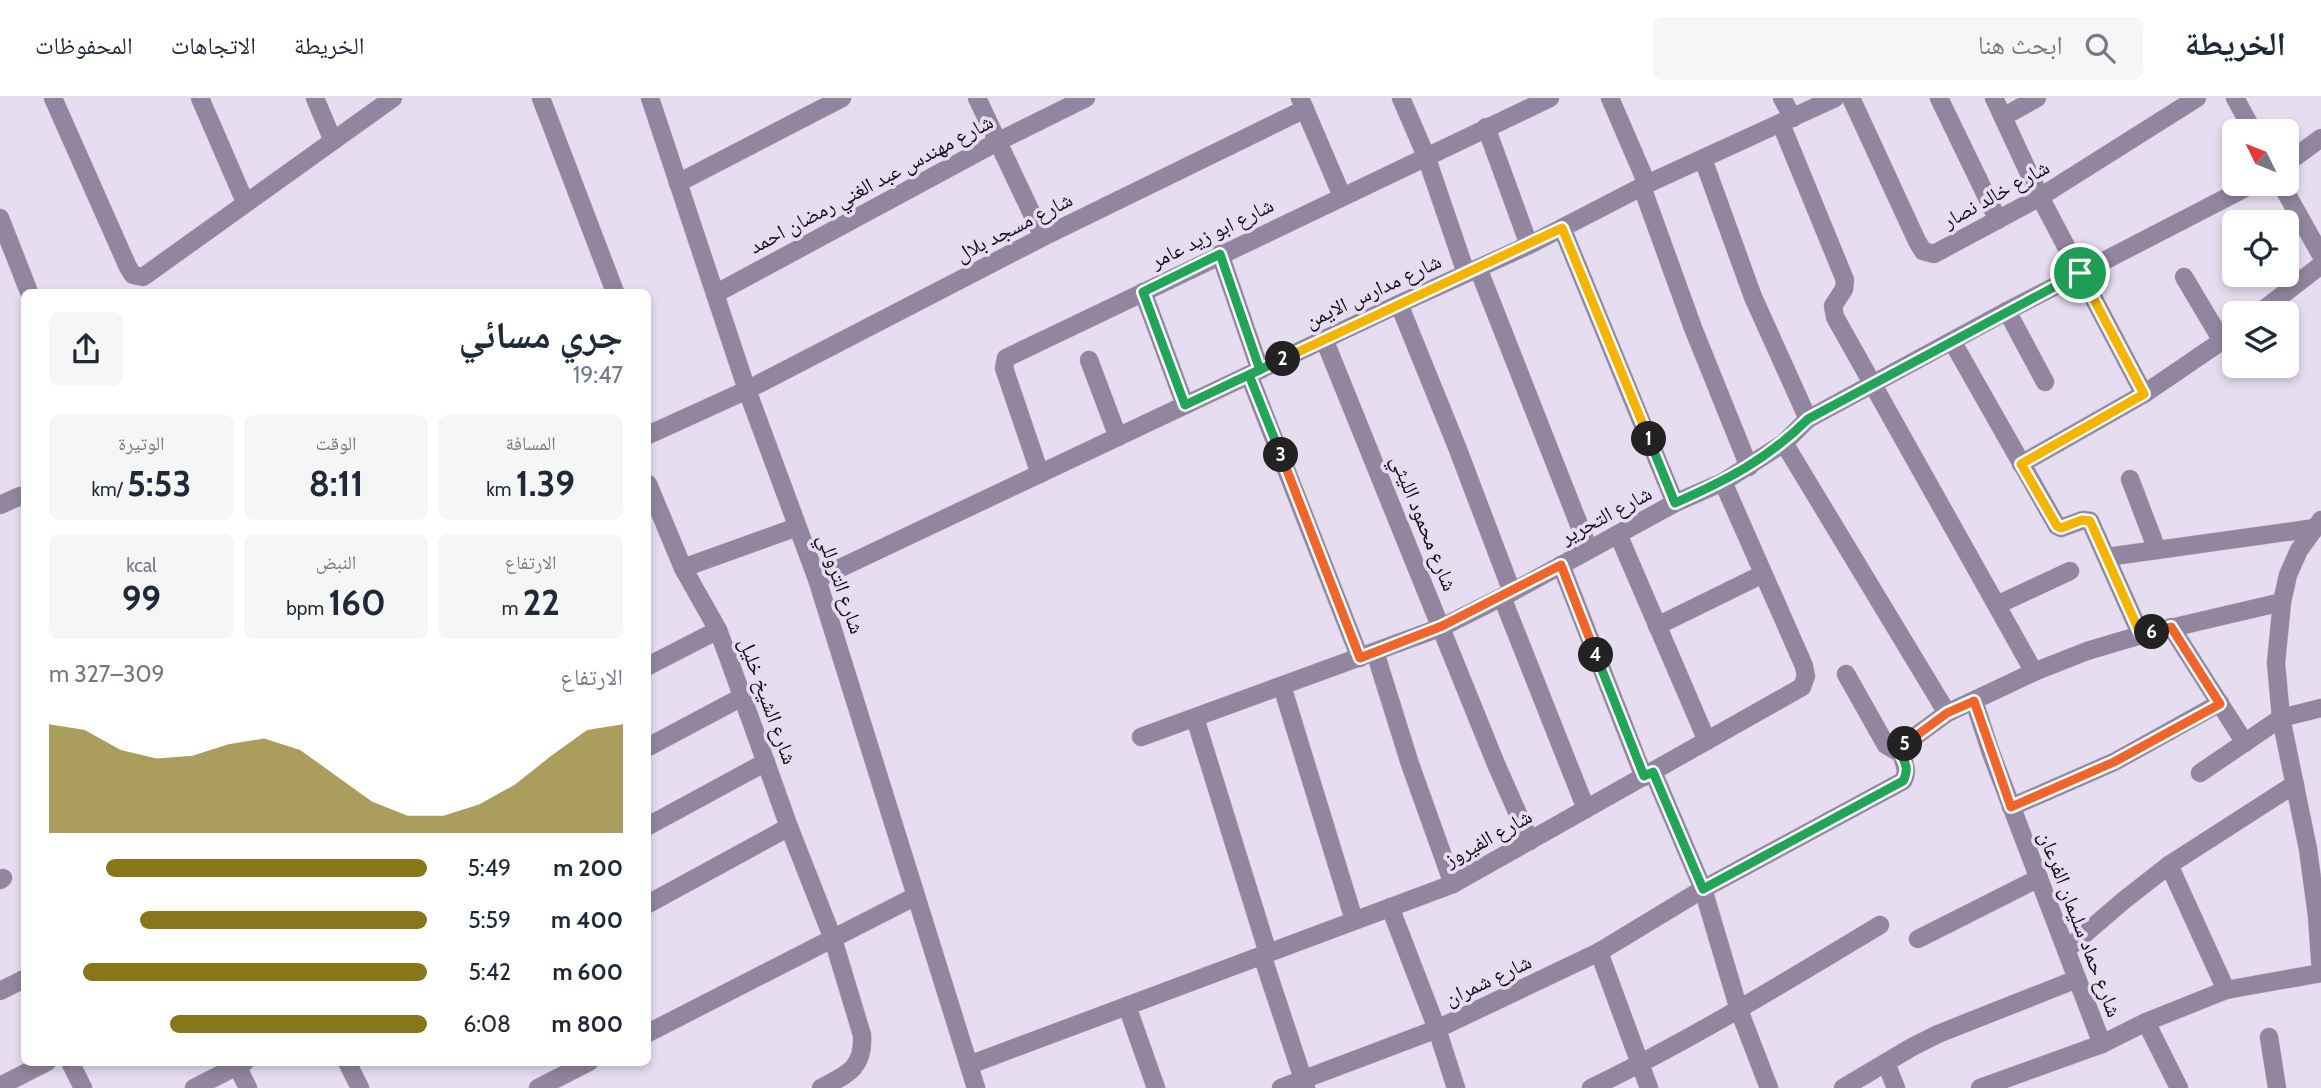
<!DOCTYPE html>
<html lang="ar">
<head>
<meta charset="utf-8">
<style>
  body { margin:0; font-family:Cabin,"Noto Naskh Arabic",sans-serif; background:#f6f6f7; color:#1f2937; direction:rtl; height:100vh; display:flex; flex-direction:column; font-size:26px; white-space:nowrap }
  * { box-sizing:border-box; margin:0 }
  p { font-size:23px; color:#747a83 }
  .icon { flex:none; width:38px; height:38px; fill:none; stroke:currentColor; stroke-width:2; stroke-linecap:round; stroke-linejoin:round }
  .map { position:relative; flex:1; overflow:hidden; direction:ltr }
  .sheet { position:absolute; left:21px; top:191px; width:630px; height:777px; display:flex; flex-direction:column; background:#fff; border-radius:10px; box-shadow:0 4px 10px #0003; direction:rtl }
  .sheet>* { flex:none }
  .needle { width:46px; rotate:313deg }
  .tools { position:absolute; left:2222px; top:21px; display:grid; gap:14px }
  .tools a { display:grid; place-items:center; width:77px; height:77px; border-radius:10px; background:#fff; box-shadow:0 4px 10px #0003; font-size:35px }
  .pin { position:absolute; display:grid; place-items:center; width:60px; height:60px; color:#fff; margin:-30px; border:4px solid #fff; border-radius:50%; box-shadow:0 2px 7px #0007 }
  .km { position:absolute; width:35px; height:35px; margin:-18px; border-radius:50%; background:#222; color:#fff; font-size:19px; line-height:35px; text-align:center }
  .round { display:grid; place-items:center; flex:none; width:74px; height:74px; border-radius:10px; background:#f6f6f7 }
  .headline { display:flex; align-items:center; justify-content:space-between; height:119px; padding:0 28px }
  h1 { font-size:38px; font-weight:700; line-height:52px }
  .figures { display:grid; grid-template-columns:repeat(3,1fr); gap:10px; height:119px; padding:7px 28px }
  .figures div { display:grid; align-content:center; border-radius:10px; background:#f6f6f7; text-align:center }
  .figures b { font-size:35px; font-weight:700 }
  .figures small { font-size:19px; font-weight:400 }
  .figures p { font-size:19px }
  .chart { height:196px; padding:14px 28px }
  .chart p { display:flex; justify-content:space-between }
  .chart svg { width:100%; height:126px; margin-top:7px; fill:#88761a; opacity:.7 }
  ul { padding:0 28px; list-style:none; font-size:23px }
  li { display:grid; grid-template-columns:112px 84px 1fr; align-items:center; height:52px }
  li i { height:18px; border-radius:9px; background:#88761a }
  header { display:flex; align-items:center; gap:42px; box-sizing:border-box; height:98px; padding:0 35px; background:#fff; border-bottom:2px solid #e0e1e3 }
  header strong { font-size:33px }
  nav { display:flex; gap:38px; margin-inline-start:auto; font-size:24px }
  .search { width:490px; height:63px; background:#f6f6f7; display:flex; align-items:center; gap:18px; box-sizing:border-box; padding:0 24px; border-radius:10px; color:#747a83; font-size:26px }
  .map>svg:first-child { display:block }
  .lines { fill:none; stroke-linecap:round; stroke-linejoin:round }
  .minor-casing { stroke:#c0b8c8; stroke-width:19 }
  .tertiary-casing { stroke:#c0b8c8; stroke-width:19 }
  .minor { stroke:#91859f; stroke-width:18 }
  .tertiary { stroke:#91859f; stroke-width:18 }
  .split-1-casing { stroke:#fff; stroke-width:14 }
  .split-2-casing { stroke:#fff; stroke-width:14 }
  .split-3-casing { stroke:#fff; stroke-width:14 }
  .split-4-casing { stroke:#fff; stroke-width:14 }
  .split-5-casing { stroke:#fff; stroke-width:14 }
  .split-6-casing { stroke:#fff; stroke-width:14 }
  .split-7-casing { stroke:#fff; stroke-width:14 }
  .split-1 { stroke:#22a559; stroke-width:9 }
  .split-2 { stroke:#f5b400; stroke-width:9 }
  .split-3 { stroke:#22a559; stroke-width:9 }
  .split-4 { stroke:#f0652b; stroke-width:9 }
  .split-5 { stroke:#22a559; stroke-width:9 }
  .split-6 { stroke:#f0652b; stroke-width:9 }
  .split-7 { stroke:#f5b400; stroke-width:9 }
  .labels { text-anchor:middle; stroke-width:7; stroke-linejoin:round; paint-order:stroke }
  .street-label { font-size:21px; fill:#110e14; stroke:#e6ddf0 }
</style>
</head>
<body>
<header>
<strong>الخريطة</strong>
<div class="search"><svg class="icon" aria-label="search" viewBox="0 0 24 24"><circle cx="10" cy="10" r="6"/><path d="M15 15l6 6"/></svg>ابحث هنا</div>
<nav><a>الخريطة</a><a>الاتجاهات</a><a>المحفوظات</a></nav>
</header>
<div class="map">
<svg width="2321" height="990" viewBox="0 0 2321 990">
  <rect width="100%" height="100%" fill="#e6ddf0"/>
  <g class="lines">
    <defs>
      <g id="minor">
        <path d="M53,0L128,169L133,177L143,179L393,0"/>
        <path d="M200,0L245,104"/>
        <path d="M315,0L333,43"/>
        <path d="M541,0L615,194"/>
        <path d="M977,0L1043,139"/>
        <path d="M1300,0L1342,98"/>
        <path d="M1401,0L1426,58L1466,175"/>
        <path d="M1610,0L1647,86"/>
        <path d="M1782,0L1793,20"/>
        <path d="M1851,0L1917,143L1923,153L1934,156L2040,99L2197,0"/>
        <path d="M1939,0L1998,122"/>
        <path d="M1994,0L2040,99L2144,296"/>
        <path d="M2235,0L2253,33"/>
        <path d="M2003,19L2037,0"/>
        <path d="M1781,26L1845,182L1844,191L1833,208L1835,219L2034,574"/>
        <path d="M1486,29L1529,147"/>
        <path d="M1703,61L1753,199L1808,321"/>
        <path d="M2287,65L2321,40"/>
        <path d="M678,85L842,0"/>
        <path d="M2281,86L2321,157"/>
        <path d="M1642,89L1693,230L1749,369"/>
        <path d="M0,120L29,194"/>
        <path d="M1562,130L1675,405"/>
        <path d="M1220,156L1260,272"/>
        <path d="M1478,170L1589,452"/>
        <path d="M2184,179L2222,243"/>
        <path d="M1143,194L1185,307"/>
        <path d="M715,196L997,44L1086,0"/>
        <path d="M1399,206L1457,349L1512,494"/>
        <path d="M2007,213L2045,284"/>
        <path d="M2259,215L2321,167"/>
        <path d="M1324,241L1496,666L1530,743"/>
        <path d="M1952,243L2057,428L2061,430L2083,422L2090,423L2141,537"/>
        <path d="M1089,262L1118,339"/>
        <path d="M1249,277L1360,560"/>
        <path d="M648,337L747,292L1043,139L1305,11"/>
        <path d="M1784,345L1947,615"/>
        <path d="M2021,366L2144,296L2235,234"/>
        <path d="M1040,376L1004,270L1006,260L1550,0"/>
        <path d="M2130,381L2157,452"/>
        <path d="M648,386L683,470L718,532L727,556L789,729L833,841L862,937C864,970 848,976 821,990"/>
        <path d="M0,407L20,398H24"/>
        <path d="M2321,422L2299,452L2288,477L2282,504L2276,565L2281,620L2308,751L2317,818L2321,875"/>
        <path d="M1618,436L1707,643"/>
        <path d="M2107,459L2315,430"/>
        <path d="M1561,467L1644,679"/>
        <path d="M683,470L797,429"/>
        <path d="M817,481L1399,206L1529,147L1647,86L1835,0"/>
        <path d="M1502,499L1586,711"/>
        <path d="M1997,507L2070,473"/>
        <path d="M1657,528L1763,476"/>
        <path d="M2171,529L2245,645"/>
        <path d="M1375,554L1410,666L1453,786"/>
        <path d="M648,568L718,532"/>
        <path d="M1846,576L1886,647L1900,655"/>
        <path d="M1282,588L1354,822"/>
        <path d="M1974,603L1991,655L2102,946"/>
        <path d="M1195,620L1268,855"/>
        <path d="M1141,639L1442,529L1512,494L1675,405L1723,384L1784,345L1808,321L2007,213L2253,86"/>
        <path d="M648,649L742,599"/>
        <path d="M1653,674L1703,791L1739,912L1769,990"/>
        <path d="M2200,675L2281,620L2321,610"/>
        <path d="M2011,709L2114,664L2220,605"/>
        <path d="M648,728L766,664"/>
        <path d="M2169,767L2226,892"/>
        <path d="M0,782L3,780"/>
        <path d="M648,806L789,729"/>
        <path d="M1390,809L1437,931L1456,990"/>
        <path d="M1918,841L2039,780"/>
        <path d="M2066,852L2123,803L2169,767L2295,686"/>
        <path d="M1599,854L1649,990"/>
        <path d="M1262,857L1306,990"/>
        <path d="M0,893L24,881"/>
        <path d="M1127,908L1156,990"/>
        <path d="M2146,924L2179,990"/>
        <path d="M648,935L916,798"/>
        <path d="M2269,939L2277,990"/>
        <path d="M70,964L83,990"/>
        <path d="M347,964L360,990"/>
        <path d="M1886,965L1896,990"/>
        <path d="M969,967L1453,786L1802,589L1806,578L1804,568L1723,384"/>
        <path d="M237,968L248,990"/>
        <path d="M0,988L47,964"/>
        <path d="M194,990L245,964"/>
        <path d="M538,990L589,964"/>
        <path d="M1281,990L1437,931L1599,854L1703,791L1903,683C1911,669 1899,662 1902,648L1947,615L2034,574L2087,553L2141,537L2282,504"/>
        <path d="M1591,990C1691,942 1785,884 1880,827"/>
        <path d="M1843,990L1912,949L1938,936L2077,881"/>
        <path d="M1980,990L2102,946L2146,924L2226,892L2321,875"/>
      </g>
      <path id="tertiary" d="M650,0L747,292L817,481L976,990"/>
    </defs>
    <!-- minor casing -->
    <use href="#minor" class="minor-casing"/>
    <!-- tertiary casing -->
    <use href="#tertiary" class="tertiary-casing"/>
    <!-- minor -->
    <use href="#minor" class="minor"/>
    <!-- tertiary -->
    <use href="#tertiary" class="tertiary"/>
  </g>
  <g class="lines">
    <defs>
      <path id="split-1" d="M1649,341L1675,405C1727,382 1768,361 1808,321L2080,175"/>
      <path id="split-2" d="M1283,261L1562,130L1649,341"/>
      <path id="split-3" d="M1281,357L1249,277L1260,272L1220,156L1143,194L1185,307C1217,292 1250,276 1283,261"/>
      <path id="split-4" d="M1281,357L1360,560L1442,528L1561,467L1596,557"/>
      <path id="split-5" d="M1596,557L1644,678L1653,674L1703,791L1903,683C1909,672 1906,665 1900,655L1905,646"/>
      <path id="split-6" d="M1905,646L1947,615L1974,603L2011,709L2114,664L2220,606L2171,529L2152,534"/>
      <path id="split-7" d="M2080,175L2144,296L2021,366L2057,428L2061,430L2082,422L2090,423L2141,537L2152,534"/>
    </defs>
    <!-- split-1 casing -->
    <use href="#split-1" class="split-1-casing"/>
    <!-- split-2 casing -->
    <use href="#split-2" class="split-2-casing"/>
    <!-- split-3 casing -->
    <use href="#split-3" class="split-3-casing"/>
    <!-- split-4 casing -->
    <use href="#split-4" class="split-4-casing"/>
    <!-- split-5 casing -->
    <use href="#split-5" class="split-5-casing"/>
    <!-- split-6 casing -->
    <use href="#split-6" class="split-6-casing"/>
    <!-- split-7 casing -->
    <use href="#split-7" class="split-7-casing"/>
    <!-- split-1 -->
    <use href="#split-1" class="split-1"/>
    <!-- split-2 -->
    <use href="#split-2" class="split-2"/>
    <!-- split-3 -->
    <use href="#split-3" class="split-3"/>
    <!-- split-4 -->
    <use href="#split-4" class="split-4"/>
    <!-- split-5 -->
    <use href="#split-5" class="split-5"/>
    <!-- split-6 -->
    <use href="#split-6" class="split-6"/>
    <!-- split-7 -->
    <use href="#split-7" class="split-7"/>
  </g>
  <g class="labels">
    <!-- street labels -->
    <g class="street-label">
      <text transform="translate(871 86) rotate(-28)" y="7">شارع مهندس عبد الغني رمضان احمد</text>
      <text transform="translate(1996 96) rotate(-29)" y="7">شارع خالد نصار</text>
      <text transform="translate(1014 129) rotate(-27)" y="7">شارع مسجد بلال</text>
      <text transform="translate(1212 135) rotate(-26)" y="7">شارع ابو زيد عامر</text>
      <text transform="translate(1373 193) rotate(-25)" y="7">شارع مدارس الايمن</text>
      <text transform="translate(1606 417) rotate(-28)" y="7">شارع التحرير</text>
      <text transform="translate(1424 425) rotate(68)" y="7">شارع محمود الليثي</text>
      <text transform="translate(841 486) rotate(71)" y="7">شارع التروللي</text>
      <text transform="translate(768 603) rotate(70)" y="7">شارع الشيخ خليل</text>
      <text transform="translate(1488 740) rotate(-29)" y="7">شارع الفيروز</text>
      <text transform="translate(2080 826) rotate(69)" y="7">شارع حماد سليمان الفرعان</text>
      <text transform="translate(1488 882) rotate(-25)" y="7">شارع شمران</text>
    </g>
  </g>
</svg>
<div class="tools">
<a><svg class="needle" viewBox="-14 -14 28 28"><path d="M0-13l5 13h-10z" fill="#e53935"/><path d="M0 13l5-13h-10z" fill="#747a83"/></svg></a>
<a><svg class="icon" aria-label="locate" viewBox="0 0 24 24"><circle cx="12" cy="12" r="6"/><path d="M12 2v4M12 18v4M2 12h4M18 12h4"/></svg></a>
<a><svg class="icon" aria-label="layers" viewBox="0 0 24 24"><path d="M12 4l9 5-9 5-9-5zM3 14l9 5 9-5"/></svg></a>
</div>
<div class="pin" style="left:2080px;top:175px;background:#1e9e55"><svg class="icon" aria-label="arrive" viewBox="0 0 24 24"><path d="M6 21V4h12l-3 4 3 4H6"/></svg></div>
<b class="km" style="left:1649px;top:341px">1</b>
<b class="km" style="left:1283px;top:261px">2</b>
<b class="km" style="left:1281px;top:357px">3</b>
<b class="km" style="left:1596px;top:557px">4</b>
<b class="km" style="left:1905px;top:646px">5</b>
<b class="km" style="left:2152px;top:534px">6</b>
<section class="sheet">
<div class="headline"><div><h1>جري مسائي</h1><p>19:47</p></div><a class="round"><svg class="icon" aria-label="share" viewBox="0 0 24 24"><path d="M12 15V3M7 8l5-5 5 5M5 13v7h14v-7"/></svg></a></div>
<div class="figures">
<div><p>المسافة</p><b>1.39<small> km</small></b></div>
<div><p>الوقت</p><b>8:11</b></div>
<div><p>الوتيرة</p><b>5:53<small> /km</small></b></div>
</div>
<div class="figures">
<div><p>الارتفاع</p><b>22<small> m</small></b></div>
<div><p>النبض</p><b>160<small> bpm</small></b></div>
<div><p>kcal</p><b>99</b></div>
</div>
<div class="chart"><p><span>الارتفاع</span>309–327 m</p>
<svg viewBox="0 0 160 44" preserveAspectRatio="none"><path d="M0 44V6L10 8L20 15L30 18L40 17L50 13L60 11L70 15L80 24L90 33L100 38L110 38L120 34L130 27L140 17L150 8L160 6V44z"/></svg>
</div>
<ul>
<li><b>200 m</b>5:49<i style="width:85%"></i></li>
<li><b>400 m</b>5:59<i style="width:76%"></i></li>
<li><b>600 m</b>5:42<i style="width:91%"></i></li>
<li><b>800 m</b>6:08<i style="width:68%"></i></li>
</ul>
</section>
</div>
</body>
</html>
